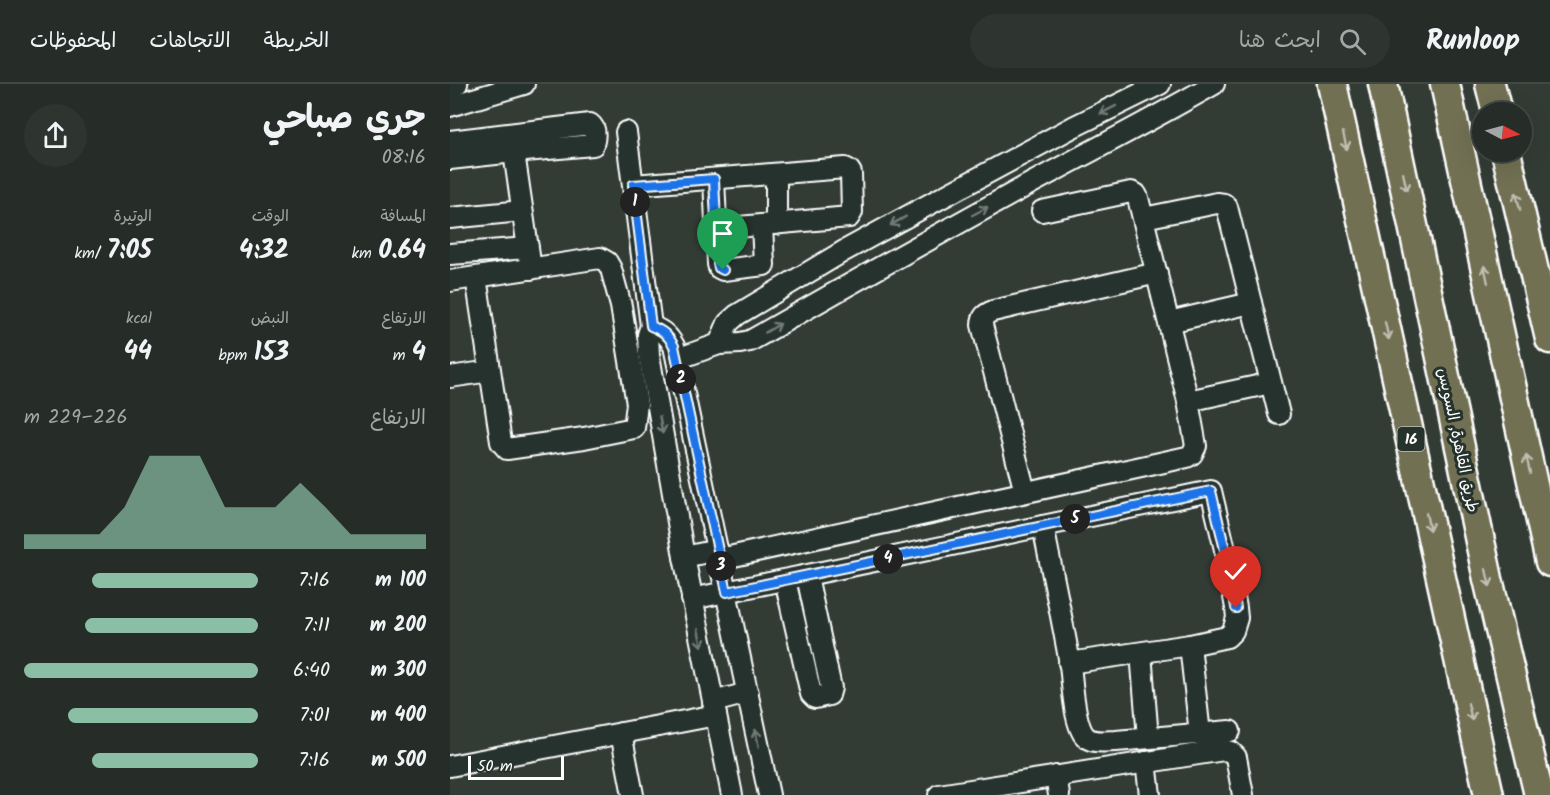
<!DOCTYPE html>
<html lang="ar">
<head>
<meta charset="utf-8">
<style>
  body { margin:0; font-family:Kalam,"Playpen Sans Arabic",sans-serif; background:#2e342f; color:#f1f3f6; direction:rtl; height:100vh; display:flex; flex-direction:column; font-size:22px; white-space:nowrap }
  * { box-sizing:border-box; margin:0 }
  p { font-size:20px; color:#a4a7a7 }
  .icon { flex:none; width:33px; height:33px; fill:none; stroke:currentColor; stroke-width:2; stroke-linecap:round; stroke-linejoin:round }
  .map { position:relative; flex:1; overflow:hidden; direction:ltr }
  .side { display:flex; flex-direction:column; background:#262c27; width:450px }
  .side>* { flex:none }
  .needle { width:39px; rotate:96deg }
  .buttons { position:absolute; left:1022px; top:18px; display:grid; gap:12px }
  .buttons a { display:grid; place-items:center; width:60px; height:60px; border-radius:50%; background:#262c27; box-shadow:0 6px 24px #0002,0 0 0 2px #424844; font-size:30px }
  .scale { position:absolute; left:18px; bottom:15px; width:96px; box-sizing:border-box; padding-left:6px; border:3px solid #fff; border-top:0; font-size:16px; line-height:21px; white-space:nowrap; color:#fff; -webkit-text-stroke:4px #26332d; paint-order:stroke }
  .pin { position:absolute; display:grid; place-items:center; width:51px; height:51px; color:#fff; margin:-62px -26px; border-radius:50% 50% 50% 0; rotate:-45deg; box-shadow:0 0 6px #0007 }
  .pin .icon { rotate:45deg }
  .km { position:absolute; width:30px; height:30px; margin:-15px; border-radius:50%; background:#222; color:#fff; font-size:16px; line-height:30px; text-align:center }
  .round { display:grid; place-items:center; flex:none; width:63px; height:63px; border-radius:32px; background:#2e342f }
  .headline { display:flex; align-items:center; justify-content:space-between; height:102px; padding:0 24px }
  h1 { font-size:33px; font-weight:700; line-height:45px }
  .stats { display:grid; grid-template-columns:repeat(3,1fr); gap:9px; height:102px; padding:6px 24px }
  .stats div { display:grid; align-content:center }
  .stats b { font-size:26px; font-weight:700 }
  .stats small { font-size:16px; font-weight:400 }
  .stats p { font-size:16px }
  .chart { height:168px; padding:12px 24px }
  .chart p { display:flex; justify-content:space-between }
  .chart svg { width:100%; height:108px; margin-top:6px; fill:#8abfa5; opacity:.7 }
  ul { padding:0 24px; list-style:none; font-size:20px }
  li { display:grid; grid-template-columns:96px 72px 1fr; align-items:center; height:45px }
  li i { height:15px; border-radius:8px; background:#8abfa5 }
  header { display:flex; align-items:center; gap:36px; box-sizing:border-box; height:84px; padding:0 30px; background:#262c27; border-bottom:2px solid #424844 }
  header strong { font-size:28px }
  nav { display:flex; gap:33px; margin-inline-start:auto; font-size:21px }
  .search { width:420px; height:54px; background:#2e342f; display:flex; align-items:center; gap:15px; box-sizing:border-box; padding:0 21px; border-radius:33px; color:#a4a7a7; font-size:22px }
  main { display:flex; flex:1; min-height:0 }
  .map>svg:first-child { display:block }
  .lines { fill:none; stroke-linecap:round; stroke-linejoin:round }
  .minor-casing { stroke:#fff; stroke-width:24 }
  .highway-casing { stroke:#fff; stroke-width:33 }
  .minor { stroke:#26332d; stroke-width:20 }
  .highway { stroke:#716f52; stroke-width:28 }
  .oneway { stroke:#727a76 }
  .oneway2 { stroke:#bfbeb1 }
  .route-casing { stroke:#fff; stroke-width:12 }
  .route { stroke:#1a73e8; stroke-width:8 }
  .labels { text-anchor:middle; stroke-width:6; stroke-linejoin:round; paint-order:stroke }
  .shield { fill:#26332d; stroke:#bec2c0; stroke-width:1.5 }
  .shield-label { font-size:15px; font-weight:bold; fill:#fff }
  .street-label { font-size:16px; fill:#fff; stroke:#26332d }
</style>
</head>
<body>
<header>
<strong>Runloop</strong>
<div class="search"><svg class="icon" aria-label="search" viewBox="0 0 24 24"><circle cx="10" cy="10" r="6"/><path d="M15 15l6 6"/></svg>ابحث هنا</div>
<nav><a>الخريطة</a><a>الاتجاهات</a><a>المحفوظات</a></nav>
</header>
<main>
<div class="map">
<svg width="1100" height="711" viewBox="0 0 1100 711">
  <rect width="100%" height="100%" fill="#323b34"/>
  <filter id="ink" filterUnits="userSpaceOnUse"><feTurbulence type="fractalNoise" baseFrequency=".0167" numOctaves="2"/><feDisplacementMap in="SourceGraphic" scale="12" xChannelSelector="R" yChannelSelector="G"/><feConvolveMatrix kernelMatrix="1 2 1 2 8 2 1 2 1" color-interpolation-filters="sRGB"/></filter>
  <g filter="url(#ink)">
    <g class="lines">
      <defs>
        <g id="minor">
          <path d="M0,2L7,0"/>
          <path d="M0,22L74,0"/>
          <path d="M176,48L201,242L198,251L199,271L234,473L282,711"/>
          <path d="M62,55L81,185"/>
          <path d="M0,57L140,40C147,45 145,54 143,61L64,68L0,75"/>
          <path d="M264,95L268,180L269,184L273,186L314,181L312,141"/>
          <path d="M183,101L395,84L399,86L401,89L402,128L399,133L266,145"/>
          <path d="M0,134L72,127"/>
          <path d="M694,134L767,119L774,120L777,123L829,330"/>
          <path d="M326,140V90"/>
          <path d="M0,170L78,164"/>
          <path d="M0,197L150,174L157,178L161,185L171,222L187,320L184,344L134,354L57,365L51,358L26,193"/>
          <path d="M719,238L801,219"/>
          <path d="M201,242C213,247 218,251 224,262L319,711"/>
          <path d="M269,260L278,239L287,231L394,167L489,115L623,43L710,0"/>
          <path d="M227,275L269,260L290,259L300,257C389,206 478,156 567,107C633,71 700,37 764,0"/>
          <path d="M0,293L40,287"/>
          <path d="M738,317L821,299"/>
          <path d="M575,408L532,241C532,233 535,230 543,227L707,189"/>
          <path d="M593,442C602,488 612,534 620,580C622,597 624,640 635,652C642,660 656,657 666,657L780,647"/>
          <path d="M234,473L268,466"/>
          <path d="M270,475L737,373L742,370L746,362L738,317L688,114L686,110L681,108L592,127"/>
          <path d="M335,496L361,610L365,614L379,611L381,604L357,492"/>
          <path d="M242,515L761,407L777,474L786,524L787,534L783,547L777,553L740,561L619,579"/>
          <path d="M740,561L750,650"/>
          <path d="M691,569L698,654"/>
          <path d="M263,618L298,609"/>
          <path d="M171,649L183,711"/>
          <path d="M696,678L700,711"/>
          <path d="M0,682L266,631"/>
          <path d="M606,692L609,711"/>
          <path d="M489,711L774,666L781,668L786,673L793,711"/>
        </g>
        <g id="highway">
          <path d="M882,0L1039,711"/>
          <path d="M933,0L1038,495L1089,711"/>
          <path d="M995,0L1100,478"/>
          <path d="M1040,0L1047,28"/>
          <path d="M1056,68L1100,255"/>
        </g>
      </defs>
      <!-- minor casing -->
      <use href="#minor" class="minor-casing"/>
      <!-- highway casing -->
      <use href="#highway" class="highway-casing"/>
      <!-- minor -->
      <use href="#minor" class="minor"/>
      <!-- highway -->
      <use href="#highway" class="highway"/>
    </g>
    <!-- one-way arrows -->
    <defs><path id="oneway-shaft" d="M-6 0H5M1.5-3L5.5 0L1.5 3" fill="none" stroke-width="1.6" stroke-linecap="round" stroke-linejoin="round" transform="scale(1.5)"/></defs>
    <g class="oneway">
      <use href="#oneway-shaft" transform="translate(658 26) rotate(153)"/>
      <use href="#oneway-shaft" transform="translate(530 127) rotate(-28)"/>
      <use href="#oneway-shaft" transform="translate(448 137) rotate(151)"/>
      <use href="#oneway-shaft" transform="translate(323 244) rotate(-30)"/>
      <use href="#oneway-shaft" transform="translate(211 341) rotate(80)"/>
      <use href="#oneway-shaft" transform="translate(250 554) rotate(78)"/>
      <use href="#oneway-shaft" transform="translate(307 654) rotate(-101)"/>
    </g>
    <g class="oneway2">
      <use href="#oneway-shaft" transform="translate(895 57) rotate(77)"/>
      <use href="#oneway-shaft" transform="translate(955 98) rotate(78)"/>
      <use href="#oneway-shaft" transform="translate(1068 117) rotate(-104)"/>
      <use href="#oneway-shaft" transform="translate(1036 190) rotate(-102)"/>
      <use href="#oneway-shaft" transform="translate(937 247) rotate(77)"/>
      <use href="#oneway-shaft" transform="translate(1078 380) rotate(-103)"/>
      <use href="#oneway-shaft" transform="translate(978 438) rotate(78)"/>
      <use href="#oneway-shaft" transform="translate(1038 494) rotate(77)"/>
      <use href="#oneway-shaft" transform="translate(1020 628) rotate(77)"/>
    </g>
  </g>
  <g class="lines" filter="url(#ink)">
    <defs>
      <path id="route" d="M273,186L269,184L268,180L264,95L183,101L201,242C213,247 218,251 224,262L277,508L761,407L777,474L786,524"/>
    </defs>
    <!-- route casing -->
    <use href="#route" class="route-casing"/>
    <!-- route -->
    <use href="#route" class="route"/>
  </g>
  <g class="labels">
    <!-- shield labels -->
    <rect class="shield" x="947.5" y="343" width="27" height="24" rx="4.5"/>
    <g class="shield-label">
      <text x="961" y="360">16</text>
    </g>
    <!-- street labels -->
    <g class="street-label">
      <text transform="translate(1009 356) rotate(78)" y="6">طريق القاهرة, السويس</text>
    </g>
  </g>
</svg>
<div class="buttons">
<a><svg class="needle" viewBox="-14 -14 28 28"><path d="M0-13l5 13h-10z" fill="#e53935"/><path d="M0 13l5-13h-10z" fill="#a4a7a7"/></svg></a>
</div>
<div class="scale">50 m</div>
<div class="pin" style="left:273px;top:186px;background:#1e9e55"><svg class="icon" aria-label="arrive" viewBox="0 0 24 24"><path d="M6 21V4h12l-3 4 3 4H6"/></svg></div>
<div class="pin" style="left:786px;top:524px;background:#d93025"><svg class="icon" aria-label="check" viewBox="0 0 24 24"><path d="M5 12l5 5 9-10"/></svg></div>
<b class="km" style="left:185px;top:118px">1</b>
<b class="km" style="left:231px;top:295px">2</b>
<b class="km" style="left:271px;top:482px">3</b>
<b class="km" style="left:438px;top:475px">4</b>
<b class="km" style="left:625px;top:435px">5</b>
</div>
<section class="side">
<div class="headline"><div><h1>جري صباحي</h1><p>08:16</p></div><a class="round"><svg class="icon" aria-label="share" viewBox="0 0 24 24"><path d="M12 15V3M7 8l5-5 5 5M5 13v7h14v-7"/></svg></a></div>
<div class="stats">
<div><p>المسافة</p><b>0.64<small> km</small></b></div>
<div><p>الوقت</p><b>4:32</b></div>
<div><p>الوتيرة</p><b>7:05<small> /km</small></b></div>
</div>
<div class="stats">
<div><p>الارتفاع</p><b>4<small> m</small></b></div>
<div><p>النبض</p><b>153<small> bpm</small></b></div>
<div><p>kcal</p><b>44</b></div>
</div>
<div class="chart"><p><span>الارتفاع</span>226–229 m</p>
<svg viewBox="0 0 160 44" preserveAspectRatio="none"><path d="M0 44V38L10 38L20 38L30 38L40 27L50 6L60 6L70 6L80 27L90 27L100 27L110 17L120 27L130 38L140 38L150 38L160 38V44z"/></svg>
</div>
<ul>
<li><b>100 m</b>7:16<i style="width:71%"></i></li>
<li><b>200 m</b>7:11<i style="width:74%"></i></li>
<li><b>300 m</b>6:40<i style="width:100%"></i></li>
<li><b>400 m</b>7:01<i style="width:81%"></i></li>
<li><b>500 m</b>7:16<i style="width:71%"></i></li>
</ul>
</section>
</main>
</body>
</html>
